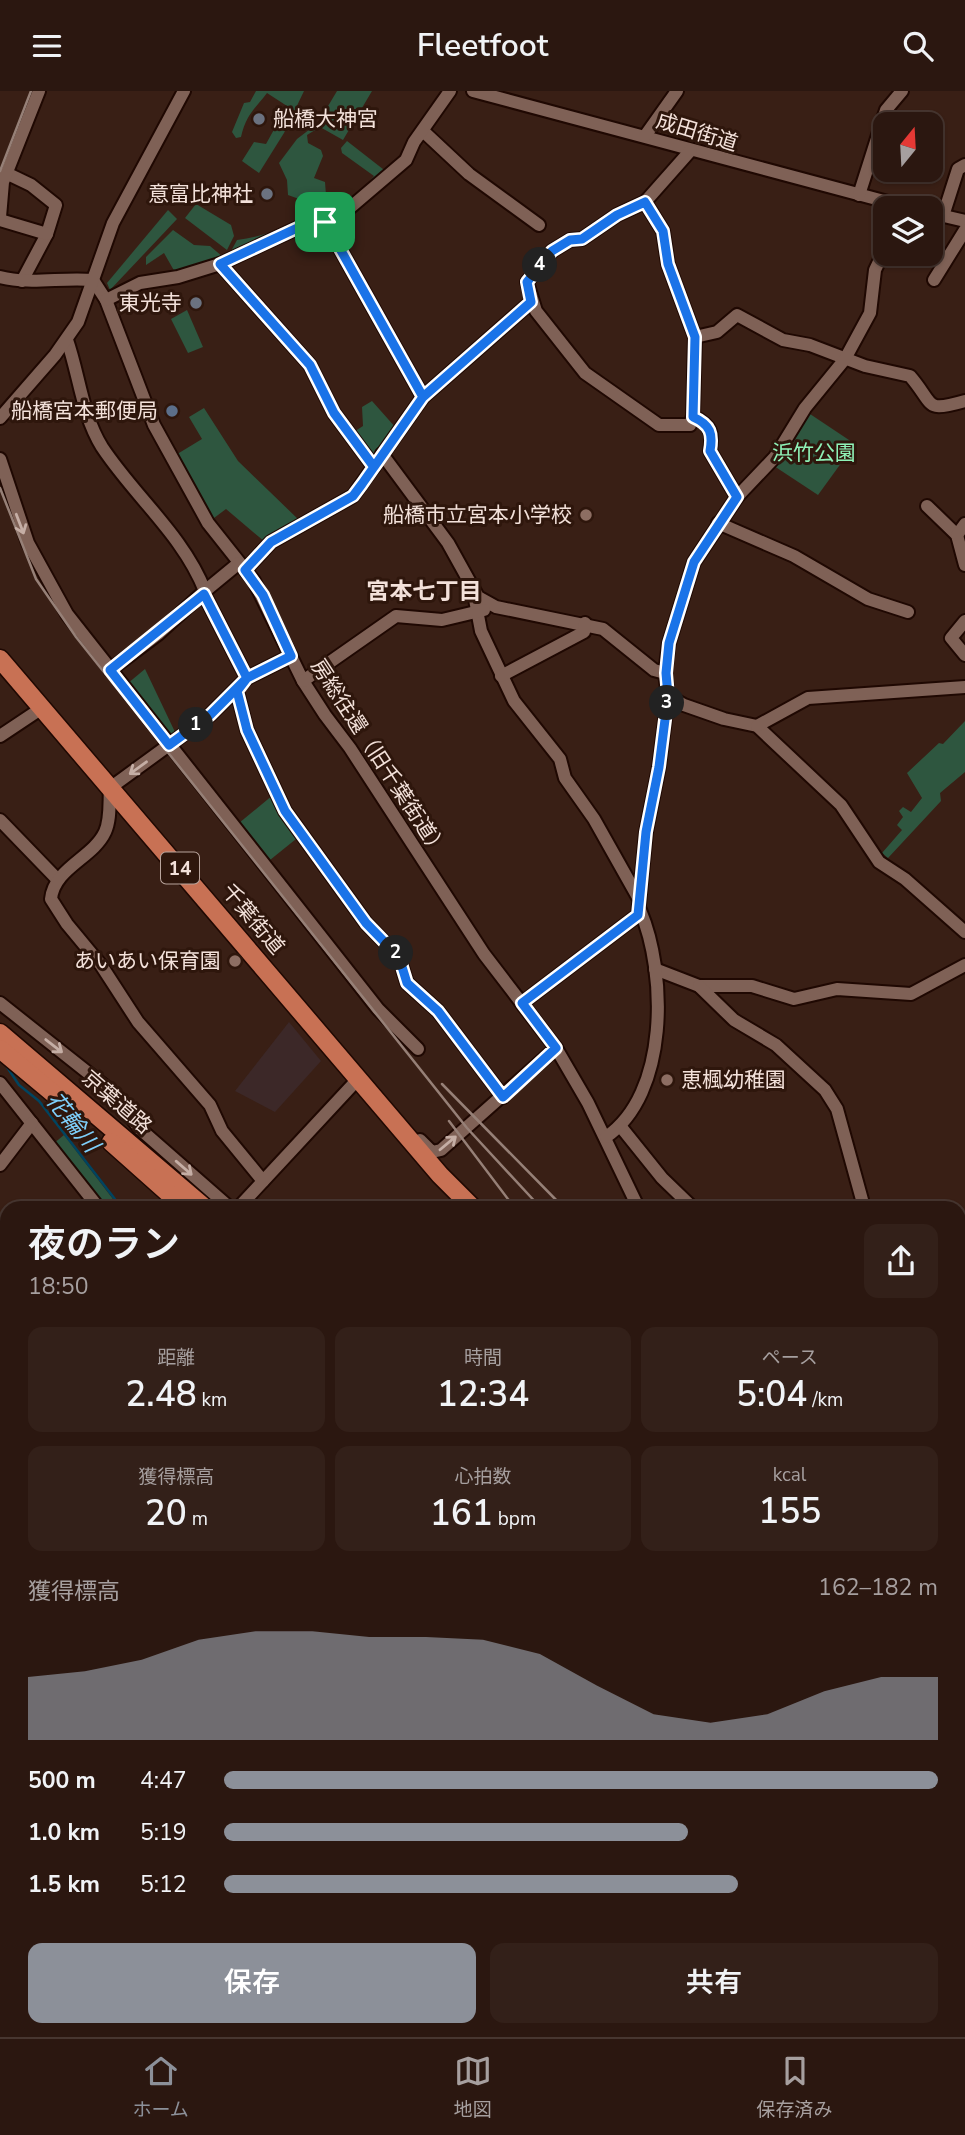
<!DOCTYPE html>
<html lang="ja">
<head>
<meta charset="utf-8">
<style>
  body { margin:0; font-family:"Nunito Sans","Noto Sans JP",sans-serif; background:#332019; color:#f1f3f6; height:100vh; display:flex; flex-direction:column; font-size:26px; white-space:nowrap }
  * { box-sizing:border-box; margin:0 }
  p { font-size:23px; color:#a69f9f }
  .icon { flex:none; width:38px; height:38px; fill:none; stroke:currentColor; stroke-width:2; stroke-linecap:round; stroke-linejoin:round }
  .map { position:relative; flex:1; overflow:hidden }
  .sheet { position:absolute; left:0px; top:1110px; width:966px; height:836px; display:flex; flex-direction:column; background:#2b1710; border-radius:21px 21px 0 0; box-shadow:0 2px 5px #0004,0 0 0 2px #473630 }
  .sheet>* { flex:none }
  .needle { width:46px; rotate:18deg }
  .fabs { position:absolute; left:873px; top:21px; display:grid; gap:14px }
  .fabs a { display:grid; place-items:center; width:70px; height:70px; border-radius:14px; background:#2b1710; box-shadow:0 2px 5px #0004,0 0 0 2px #473630; font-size:35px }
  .pin { position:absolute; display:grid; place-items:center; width:60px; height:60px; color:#fff; margin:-30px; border-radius:14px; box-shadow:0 4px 10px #0006 }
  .km { position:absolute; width:35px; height:35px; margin:-18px; border-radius:50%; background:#222; color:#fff; font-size:19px; line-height:35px; text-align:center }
  .round { display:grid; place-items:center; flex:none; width:74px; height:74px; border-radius:14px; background:#332019 }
  .headline { display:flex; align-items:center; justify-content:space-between; height:119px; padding:0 28px }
  h1 { font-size:38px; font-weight:600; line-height:52px }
  .stats { display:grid; grid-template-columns:repeat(3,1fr); gap:10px; height:119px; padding:7px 28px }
  .stats div { display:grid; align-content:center; border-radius:14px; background:#332019; text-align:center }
  .stats b { font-size:35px; font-weight:600 }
  .stats small { font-size:19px; font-weight:400 }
  .stats p { font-size:19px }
  .chart { height:196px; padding:14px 28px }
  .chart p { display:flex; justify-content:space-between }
  .chart svg { width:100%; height:126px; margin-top:7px; fill:#8c9099; opacity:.7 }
  .primary-button { display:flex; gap:14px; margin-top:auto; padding:14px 28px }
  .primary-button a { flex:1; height:80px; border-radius:14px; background:#8c9099; color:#fff; font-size:28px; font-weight:600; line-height:80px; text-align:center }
  .primary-button a+a { background:#332019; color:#f1f3f6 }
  ul { padding:0 28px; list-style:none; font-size:23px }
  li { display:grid; grid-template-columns:112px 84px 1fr; align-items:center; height:52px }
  li i { height:18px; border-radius:9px; background:#8c9099 }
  header { display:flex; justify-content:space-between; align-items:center; height:91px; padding:0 28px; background:#2b1710; font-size:32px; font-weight:600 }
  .tabs { display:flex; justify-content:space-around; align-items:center; height:98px; border-top:2px solid #473630; background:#2b1710; font-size:19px; color:#a69f9f }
  .tabs a { display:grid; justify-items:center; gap:4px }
  .tabs .active { color:#8c9099 }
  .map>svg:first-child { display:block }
  .commercial { fill:#3c2828 }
  .green { fill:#2e563f }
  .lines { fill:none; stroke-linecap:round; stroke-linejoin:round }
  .stream { stroke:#004460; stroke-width:2.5 }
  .minor-casing { stroke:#1f0802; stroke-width:16 }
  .major-casing { stroke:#1f0802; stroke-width:19 }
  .highway-casing { stroke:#1f0802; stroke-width:21 }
  .minor { stroke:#7f6156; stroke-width:12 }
  .major { stroke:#ab6b55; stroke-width:16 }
  .highway { stroke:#c87154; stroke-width:18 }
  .rail { stroke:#968077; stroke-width:2.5 }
  .oneway { stroke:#c5aea5 }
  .route-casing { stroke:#fff; stroke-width:14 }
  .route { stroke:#1a73e8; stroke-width:9 }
  .worship-dot { fill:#6b7280; stroke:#2e160c; stroke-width:2.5 }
  .service-dot { fill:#5c6f8a; stroke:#2e160c; stroke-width:2.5 }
  .education-dot { fill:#8d6e63; stroke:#2e160c; stroke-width:2.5 }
  .labels { text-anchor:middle; stroke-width:6; stroke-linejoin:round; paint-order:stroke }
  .shield { fill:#2e160c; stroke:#b8a49c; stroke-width:2 }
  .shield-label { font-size:19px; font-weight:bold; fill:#f3e1da }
  .poi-label { font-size:21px; fill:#f3e1da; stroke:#2e160c; text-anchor:end }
  .street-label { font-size:21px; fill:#f3e1da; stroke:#2e160c }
  .park-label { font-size:21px; fill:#8ff2b7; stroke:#2e160c }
  .neighbourhood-label { font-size:23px; font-weight:bold; fill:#f3e1da; stroke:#2e160c }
  .water-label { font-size:23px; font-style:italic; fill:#7ecffa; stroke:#2e160c }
</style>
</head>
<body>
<header><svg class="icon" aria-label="menu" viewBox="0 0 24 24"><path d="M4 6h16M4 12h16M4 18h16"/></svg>Fleetfoot<svg class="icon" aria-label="search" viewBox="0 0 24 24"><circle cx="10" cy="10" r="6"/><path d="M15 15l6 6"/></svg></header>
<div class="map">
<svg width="965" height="1946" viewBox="0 0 965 1946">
  <rect width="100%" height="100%" fill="#391f15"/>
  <!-- commercial -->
  <path class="commercial" d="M289,931L321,970L275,1021L235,1000Z"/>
  <!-- green -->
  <g class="green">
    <path d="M256,0H304L284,42L259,82L242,70L254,51L266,53L287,15L267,2C254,19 246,24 241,46L236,47L232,41L244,12L250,11Z"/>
    <path d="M337,0H372L343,49L320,36L307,44L308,52L321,59L323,65L314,87L325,91L326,104L315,103L299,108L288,104L287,89L279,72L297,48L318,32Z"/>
    <path d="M347,50L388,82L344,119L230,162L237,149C264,146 289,135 314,123C333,113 331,104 357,105L374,85L342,62L341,57Z"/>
    <path d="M196,113L231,134L234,145L227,159L185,127Z"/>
    <path d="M168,119L177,128L110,199L107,192Z"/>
    <path d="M173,139L194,154L210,155L223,166L176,183L164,162L146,174V166Z"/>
    <path d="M187,219L203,256L188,262L171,228Z"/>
    <path d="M372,310L396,337L374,371L352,342L363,335L362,316Z"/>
    <path d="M204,317L238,370L300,430L265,451L226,418L210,430L174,365L202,348L189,326Z"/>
    <path d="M807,321L855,353L818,404L774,375Z"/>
    <path d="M145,578L175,641L170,646L127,593Z"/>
    <path d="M965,630V681L940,702L941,710L888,767L882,762L902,739L897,734L903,726L899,720L903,716L911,721L922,707L907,682L939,652L943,653Z"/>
    <path d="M273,704L301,744L270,769L239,732Z"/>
    <path d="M64,1044L119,1116H104L53,1053Z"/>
    <path d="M7,1357V1939H655L648,1946H0V1364Z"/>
  </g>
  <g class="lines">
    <!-- stream -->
    <path class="stream" d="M5,973L19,994L39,1010L121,1116"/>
    <defs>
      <g id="minor">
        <path d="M473,0L910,117"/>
        <path d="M423,40L469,83L539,134"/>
        <path d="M645,45L677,0"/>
        <path d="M691,59L645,111L617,124L582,148L570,149L552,160L527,191L536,220L585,282L659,334H690L693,325"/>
        <path d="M6,82L31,94L56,114L47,143L22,190"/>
        <path d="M859,104L886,19L902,0"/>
        <path d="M645,111L663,140L668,173L695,246L693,325C712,335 713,342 710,360L737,406"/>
        <path d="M931,122L965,130"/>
        <path d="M943,125L958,78L965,74"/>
        <path d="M0,126L3,91L39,0"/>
        <path d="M0,129L47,143"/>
        <path d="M325,131L423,306"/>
        <path d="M220,173L310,274L334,322L374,376"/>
        <path d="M0,186C30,194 62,186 93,189"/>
        <path d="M93,189L106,209L154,334L208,432L254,490L303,590L325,624L350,657L484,863L556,957L588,1012L638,1116"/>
        <path d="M934,189L965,139"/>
        <path d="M106,209L140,192L178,186L220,173L308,132L325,131L345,121L406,69L414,51L450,0"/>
        <path d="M695,246L717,241L737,224L783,249L810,254L865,275L910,285C935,314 924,322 965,310"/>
        <path d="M67,249C79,283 82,324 102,356C135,406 183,444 205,500L158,543L110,579"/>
        <path d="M0,327L55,264L78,231L113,132L184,0"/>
        <path d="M382,363L448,452L478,506L496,516L603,538L654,579L665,582"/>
        <path d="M0,368L28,452L67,523L378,918L418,958"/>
        <path d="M927,415L957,444L965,474"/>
        <path d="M718,432L794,465L868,508L908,521"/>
        <path d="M957,444L965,433"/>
        <path d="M245,479L271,451L353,405L423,306L531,211"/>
        <path d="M473,498L481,540L514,610L560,668L565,687L594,728L639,808"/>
        <path d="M205,500L239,472"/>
        <path d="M204,503L247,587"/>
        <path d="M965,530L951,547L965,564"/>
        <path d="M501,585L584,541L585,532"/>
        <path d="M303,590L396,525L442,529L484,519"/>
        <path d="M237,600L247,639L285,720L366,832L399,866L407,892L438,920L503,1006"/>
        <path d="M668,605L684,614L724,628L757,635L841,714L879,771L905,788L965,841"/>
        <path d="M757,635L808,607L965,596"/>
        <path d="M0,645L42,617"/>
        <path d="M0,729L58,789"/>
        <path d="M655,878L699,895H752L794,908L837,898L911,903L965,874"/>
        <path d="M699,895L734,929L776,954L825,999L837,1018L864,1116"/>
        <path d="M0,912L111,1000L140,1038L229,1116"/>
        <path d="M522,912L638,824L646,741L659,676L668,605L665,582L669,552L694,471L737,406L775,366L805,317L845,268L870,222L875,179L886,156"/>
        <path d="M0,992L98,1116"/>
        <path d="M621,1036L662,1087L692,1116"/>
        <path d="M606,1046C669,1003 667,882 640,819"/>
        <path d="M420,1049L432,1061L441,1059L556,957"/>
        <path d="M0,1074L32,1032"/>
        <path d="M263,1090L222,1040L210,1014L138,931L101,874L67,833L51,808C54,777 93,767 105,741C111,728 109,711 110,697L210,624L247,587L291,565"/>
        <path d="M239,1116L358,988"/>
        <path d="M0,1135L7,1140"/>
        <path d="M0,1242L7,1248"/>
        <path d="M959,1287L965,1289"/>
        <path d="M0,1342L7,1335"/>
        <path d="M959,1399L965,1407"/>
        <path d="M959,1461L965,1456"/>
        <path d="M959,1617L965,1615"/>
        <path d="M917,1939L923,1946"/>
      </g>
      <path id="major" d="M675,1946L682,1939"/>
      <g id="highway">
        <path d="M0,568L440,1084L472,1116"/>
        <path d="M0,942L204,1116"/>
        <path d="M0,958L66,1013"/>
        <path d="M111,1051L184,1116"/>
        <path d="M959,1535L965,1542"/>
        <path d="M959,1646L965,1642"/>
        <path d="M959,1664L965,1659"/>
        <path d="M959,1679L965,1674"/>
        <path d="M712,1939L717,1946"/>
        <path d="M731,1939L738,1946"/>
        <path d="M860,1939L867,1946"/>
        <path d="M878,1939L885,1946"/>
        <path d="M895,1939L900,1946"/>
        <path d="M822,1946L823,1939"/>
      </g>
    </defs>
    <!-- minor casing -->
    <use href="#minor" class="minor-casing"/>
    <!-- major casing -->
    <use href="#major" class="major-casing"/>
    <!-- highway casing -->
    <use href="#highway" class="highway-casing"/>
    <!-- minor -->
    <use href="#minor" class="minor"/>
    <!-- major -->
    <use href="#major" class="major"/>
    <!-- highway -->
    <use href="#highway" class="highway"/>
    <!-- rail -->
    <g class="rail">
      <path d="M0,80L31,0"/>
      <path d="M0,397L36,488L76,546L467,1037L540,1116"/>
      <path d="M442,993L563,1116"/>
      <path d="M449,1030L514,1116"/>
      <path d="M959,1518L965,1524"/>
    </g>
  </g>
  <!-- one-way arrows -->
  <defs><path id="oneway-shaft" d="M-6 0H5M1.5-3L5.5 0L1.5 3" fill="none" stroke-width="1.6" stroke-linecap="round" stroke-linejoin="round" transform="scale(1.75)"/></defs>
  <g class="oneway">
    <use href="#oneway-shaft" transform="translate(20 433) rotate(69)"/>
    <use href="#oneway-shaft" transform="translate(138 677) rotate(144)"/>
    <use href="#oneway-shaft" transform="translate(54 955) rotate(38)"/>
    <use href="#oneway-shaft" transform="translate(448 1052) rotate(-40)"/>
    <use href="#oneway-shaft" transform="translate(184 1077) rotate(41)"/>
  </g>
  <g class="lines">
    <defs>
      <path id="route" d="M325,131L423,306L362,393L353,405L271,451L245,479L263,504L291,565L247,587L210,624L169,654L110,579L204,503L247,587L237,600L247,639L285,720L366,832L399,866L407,892L438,920L503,1006L556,957L522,912L638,824L646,741L659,676L668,605L666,582L669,552L694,471L737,406L710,360C713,343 711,334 693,326L695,246L668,173L663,140L645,111L617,124L582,148L570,149L552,160L527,191L531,211L423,306L374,376L334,322L310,274L220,173L308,132L325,131"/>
    </defs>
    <!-- route casing -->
    <use href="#route" class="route-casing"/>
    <!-- route -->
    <use href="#route" class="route"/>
  </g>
  <!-- markers -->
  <g class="worship-dot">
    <circle cx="259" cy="28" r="7"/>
    <circle cx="267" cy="103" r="7"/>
    <circle cx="196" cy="212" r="7"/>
  </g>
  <circle class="service-dot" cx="172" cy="320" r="7"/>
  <g class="education-dot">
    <circle cx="586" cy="424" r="7"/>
    <circle cx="235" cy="870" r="7"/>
    <circle cx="667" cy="989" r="7"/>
  </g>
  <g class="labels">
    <!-- shield labels -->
    <rect class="shield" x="161" y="761.5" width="38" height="31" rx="5"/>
    <g class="shield-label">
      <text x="180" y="784">14</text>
    </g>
    <!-- poi labels -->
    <g class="poi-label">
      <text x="273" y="35" text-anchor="start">船橋大神宮</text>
      <text x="253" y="110">意富比神社</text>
      <text x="182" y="219">東光寺</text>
      <text x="158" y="327">船橋宮本郵便局</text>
      <text x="572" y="431">船橋市立宮本小学校</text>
      <text x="221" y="877">あいあい保育園</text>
      <text x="681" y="996" text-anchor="start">恵楓幼稚園</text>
    </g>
    <!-- street labels -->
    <g class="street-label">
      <text transform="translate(697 41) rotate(17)" y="7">成田街道</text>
      <text transform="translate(379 667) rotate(57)" y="7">房総往還（旧千葉街道）</text>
      <text transform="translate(253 828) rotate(50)" y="7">千葉街道</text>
      <text transform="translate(117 1011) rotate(41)" y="7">京葉道路</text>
    </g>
    <!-- park labels -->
    <g class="park-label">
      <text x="814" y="369">浜竹公園</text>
    </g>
    <!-- neighbourhood labels -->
    <g class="neighbourhood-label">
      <text x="424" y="508">宮本七丁目</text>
    </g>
    <!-- water labels -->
    <g class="water-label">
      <text transform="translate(73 1031) rotate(51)" y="8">花輪川</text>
    </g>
  </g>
</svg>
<div class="fabs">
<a><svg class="needle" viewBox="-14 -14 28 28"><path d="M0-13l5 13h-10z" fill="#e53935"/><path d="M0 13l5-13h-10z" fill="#a69f9f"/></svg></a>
<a><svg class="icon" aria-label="layers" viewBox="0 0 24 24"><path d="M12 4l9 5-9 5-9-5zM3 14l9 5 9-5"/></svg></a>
</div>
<div class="pin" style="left:325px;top:131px;background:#1e9e55"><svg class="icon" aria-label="arrive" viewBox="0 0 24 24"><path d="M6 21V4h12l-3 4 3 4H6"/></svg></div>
<b class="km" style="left:196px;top:634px">1</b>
<b class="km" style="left:396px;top:862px">2</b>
<b class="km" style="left:667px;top:612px">3</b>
<b class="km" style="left:540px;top:174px">4</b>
<section class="sheet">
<div class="headline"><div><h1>夜のラン</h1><p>18:50</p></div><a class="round"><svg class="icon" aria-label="share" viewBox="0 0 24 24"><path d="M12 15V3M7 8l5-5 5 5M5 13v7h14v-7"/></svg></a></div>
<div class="stats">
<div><p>距離</p><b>2.48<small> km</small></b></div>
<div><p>時間</p><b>12:34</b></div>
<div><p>ペース</p><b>5:04<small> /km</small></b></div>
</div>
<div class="stats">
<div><p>獲得標高</p><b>20<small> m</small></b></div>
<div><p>心拍数</p><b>161<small> bpm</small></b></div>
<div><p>kcal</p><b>155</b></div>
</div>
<div class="chart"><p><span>獲得標高</span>162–182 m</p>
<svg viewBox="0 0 160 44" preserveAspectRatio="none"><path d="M0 44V22L10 20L20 16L30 9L40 6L50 6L60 8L70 8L80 9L90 14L100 25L110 35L120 38L130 35L140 27L150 22L160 22V44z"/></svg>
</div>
<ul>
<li><b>500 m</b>4:47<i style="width:100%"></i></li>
<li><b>1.0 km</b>5:19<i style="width:65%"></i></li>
<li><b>1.5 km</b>5:12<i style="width:72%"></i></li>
</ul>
<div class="primary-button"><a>保存</a><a>共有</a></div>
</section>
</div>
<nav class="tabs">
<a class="active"><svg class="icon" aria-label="home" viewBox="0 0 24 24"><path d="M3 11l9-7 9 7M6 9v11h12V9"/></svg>ホーム</a>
<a><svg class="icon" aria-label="map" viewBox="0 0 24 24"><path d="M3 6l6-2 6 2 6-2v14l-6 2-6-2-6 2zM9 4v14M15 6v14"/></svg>地図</a>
<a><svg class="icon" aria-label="saved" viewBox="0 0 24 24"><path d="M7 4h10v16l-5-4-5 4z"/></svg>保存済み</a>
</nav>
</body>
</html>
